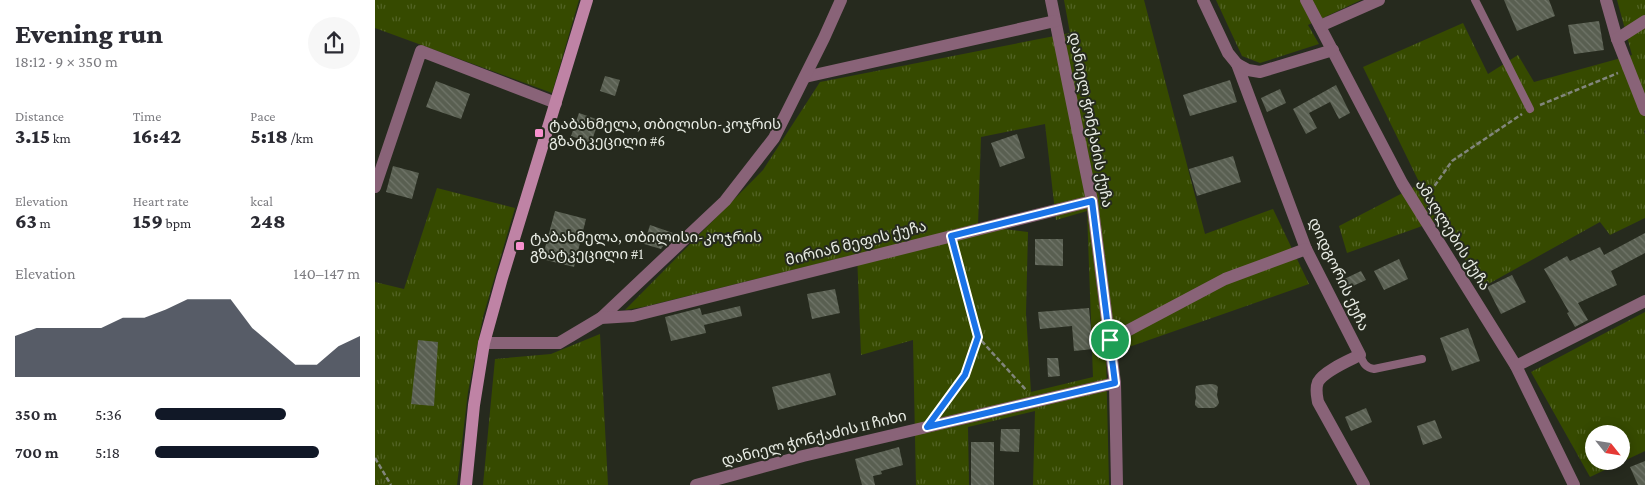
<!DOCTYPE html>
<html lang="en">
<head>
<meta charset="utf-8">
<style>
  body { margin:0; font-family:"Crimson Pro","Noto Sans Georgian",serif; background:#f7f7f7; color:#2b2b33; height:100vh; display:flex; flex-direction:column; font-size:19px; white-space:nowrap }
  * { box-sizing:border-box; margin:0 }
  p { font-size:16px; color:#7c7c81 }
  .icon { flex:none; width:28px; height:28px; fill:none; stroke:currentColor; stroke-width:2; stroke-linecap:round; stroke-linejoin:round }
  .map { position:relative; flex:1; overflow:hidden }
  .side { display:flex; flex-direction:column; background:#fff; width:375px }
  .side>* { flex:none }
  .needle { width:32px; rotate:120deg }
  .tools { position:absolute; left:1210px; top:425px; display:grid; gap:10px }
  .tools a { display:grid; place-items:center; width:45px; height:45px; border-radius:50%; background:#fff; box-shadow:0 2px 12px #0003; font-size:25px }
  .pin { position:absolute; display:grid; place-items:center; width:42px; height:42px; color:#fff; margin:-21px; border:2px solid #fff; border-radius:50%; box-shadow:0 1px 5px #0007 }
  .round { display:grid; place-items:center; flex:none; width:52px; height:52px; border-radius:26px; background:#f7f7f7 }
  .head { display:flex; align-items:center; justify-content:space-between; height:85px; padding:0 15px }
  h1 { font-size:28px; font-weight:800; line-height:38px }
  .metrics { display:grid; grid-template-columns:repeat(3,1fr); gap:8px; height:85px; padding:5px 15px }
  .metrics div { display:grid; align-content:center }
  .metrics b { font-size:21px; font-weight:800 }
  .metrics small { font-size:14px; font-weight:400 }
  .metrics p { font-size:14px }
  .chart { height:140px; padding:10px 15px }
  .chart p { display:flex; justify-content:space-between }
  .chart svg { width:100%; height:90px; margin-top:5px; fill:#111827; opacity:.7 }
  ul { padding:0 15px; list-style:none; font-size:16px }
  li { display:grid; grid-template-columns:80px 60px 1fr; align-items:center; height:38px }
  li i { height:12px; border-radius:6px; background:#111827 }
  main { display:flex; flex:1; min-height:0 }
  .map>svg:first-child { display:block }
  .grass { fill:url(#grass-tufts); fill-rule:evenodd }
  .building { fill:url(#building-back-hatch) }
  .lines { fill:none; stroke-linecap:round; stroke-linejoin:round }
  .path { stroke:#82867c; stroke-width:2.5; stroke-dasharray:5 2.5; stroke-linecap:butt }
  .service { stroke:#896378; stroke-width:8 }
  .minor { stroke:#896378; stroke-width:12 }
  .secondary { stroke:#bf83a5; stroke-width:12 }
  .route-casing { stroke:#fff; stroke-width:10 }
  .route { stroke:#1a73e8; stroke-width:6 }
  .poi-dot { fill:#f790cd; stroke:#262a1e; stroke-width:2 }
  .labels { text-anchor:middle; stroke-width:4; stroke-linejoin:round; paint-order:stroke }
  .street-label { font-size:15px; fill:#e8ece4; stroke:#262a1e }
  .poi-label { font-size:15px; fill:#e8ece4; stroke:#262a1e; text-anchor:start }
</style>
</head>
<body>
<main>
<section class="side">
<div class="head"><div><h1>Evening run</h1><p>18:12 · 9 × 350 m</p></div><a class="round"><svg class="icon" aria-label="share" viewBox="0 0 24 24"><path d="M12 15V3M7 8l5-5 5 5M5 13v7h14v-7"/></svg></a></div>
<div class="metrics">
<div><p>Distance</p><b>3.15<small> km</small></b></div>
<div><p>Time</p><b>16:42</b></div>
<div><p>Pace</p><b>5:18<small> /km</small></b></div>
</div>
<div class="metrics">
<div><p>Elevation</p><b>63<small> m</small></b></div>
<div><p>Heart rate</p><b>159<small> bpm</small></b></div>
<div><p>kcal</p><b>248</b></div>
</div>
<div class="chart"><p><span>Elevation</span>140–147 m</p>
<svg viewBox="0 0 160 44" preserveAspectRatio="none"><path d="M0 44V24L10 20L20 20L30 20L40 20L50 15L60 15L70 11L80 6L90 6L100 6L110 20L120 29L130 38L140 38L150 29L160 24V44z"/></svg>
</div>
<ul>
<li><b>350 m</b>5:36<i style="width:64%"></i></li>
<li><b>700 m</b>5:18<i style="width:80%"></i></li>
</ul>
</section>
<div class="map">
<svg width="1270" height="485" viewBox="0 0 1270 485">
  <defs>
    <pattern id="grass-tufts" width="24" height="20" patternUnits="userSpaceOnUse" patternTransform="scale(1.25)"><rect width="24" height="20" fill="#364a00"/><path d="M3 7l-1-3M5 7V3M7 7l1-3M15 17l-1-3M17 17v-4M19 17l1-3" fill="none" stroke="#536425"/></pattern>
    <pattern id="building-back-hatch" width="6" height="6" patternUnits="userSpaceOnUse" patternTransform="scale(1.25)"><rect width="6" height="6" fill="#595f51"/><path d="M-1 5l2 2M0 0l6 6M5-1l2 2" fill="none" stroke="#71766a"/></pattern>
  </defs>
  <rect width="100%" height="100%" fill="#262a1e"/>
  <!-- grass -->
  <g class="grass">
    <path d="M0,0H204L177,93L0,28Z"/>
    <path d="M689,0H769L830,234L898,209L934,284L731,355L734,485H658L660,411L593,427L594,485H541L538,340L486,355L482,254L268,307L250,310L388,170L445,82L695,33ZM670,124L681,220L712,211L718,377L656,392L651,314L653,232L603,226L606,137Z"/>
    <path d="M841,0H986L933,25L944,44L885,63L867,56Z"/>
    <path d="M1242,0H1270V130L1269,131L1270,135V218L1235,235L1225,222L1108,287L1064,220L972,253L964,226L1045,184L988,67L1088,23L1113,74L1143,55L1159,82L1257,55Z"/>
    <path d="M62,188L140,208L108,317L93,392L82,485H0V282L29,289Z"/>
    <path d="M1270,312V451L1215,477L1156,372ZM1219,434H1246V461H1219Z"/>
    <path d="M225,334L233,485H108L120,359L176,354Z"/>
  </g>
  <!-- building -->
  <g class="building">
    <path d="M1129,0H1174L1180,16L1142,31Z"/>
    <path d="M1224,21L1229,50L1199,54L1193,25Z"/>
    <path d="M230,76L245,80L240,96L225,91Z"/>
    <path d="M855,80L862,102L815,116L808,95Z"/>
    <path d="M61,81L95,94L86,119L51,107Z"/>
    <path d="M961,85L975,113L964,119L955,102L934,113L942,128L931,134L918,109Z"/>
    <path d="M905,89L911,103L892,112L886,98Z"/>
    <path d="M204,113L224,120L216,143L196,136Z"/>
    <path d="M642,134L650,158L625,167L616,143Z"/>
    <path d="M858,156L866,182L822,196L814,169Z"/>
    <path d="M18,166L44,173L37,199L11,192Z"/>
    <path d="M180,211L211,219L199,267L167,259Z"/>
    <path d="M275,225L298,233L286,249L269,244Z"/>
    <path d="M1270,233V253L1236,271L1242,285L1203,303L1213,320L1200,327L1192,313L1194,312L1169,269L1192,256L1195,261L1225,247L1229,255Z"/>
    <path d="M660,239H688V266L660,265Z"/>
    <path d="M1024,259L1033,279L1009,290L999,271Z"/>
    <path d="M986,271L991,280L967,291L963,282Z"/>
    <path d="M1137,275L1151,302L1126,314L1112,287Z"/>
    <path d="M460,289L465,313L437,319L432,294Z"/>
    <path d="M365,306L367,316L329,325L331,333L296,341L290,317L325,308L327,315Z"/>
    <path d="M714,308L718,349L699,351L697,326L665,329L663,312Z"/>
    <path d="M1093,328L1105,361L1077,371L1065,338Z"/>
    <path d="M43,340L63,342L59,406L36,404Z"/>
    <path d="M672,358H683L685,376L673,377Z"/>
    <path d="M455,373L461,395L403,410L397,387Z"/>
    <path d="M837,384L841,385L843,387L842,395L844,403L842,406L839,408H823L820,405V402L821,398L820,390L821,386L825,385Z"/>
    <path d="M991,408L997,422L976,431L970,417Z"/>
    <path d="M1060,420L1067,438L1048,445L1042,426Z"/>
    <path d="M626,429H645L644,452L625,451Z"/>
    <rect x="596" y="442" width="23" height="43"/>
    <path d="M524,447L528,465L506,471L507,474L498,476L500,485H487L480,459Z"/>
    <path d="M1270,461V485H1263L1255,467Z"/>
  </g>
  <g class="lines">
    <!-- path -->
    <g class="path">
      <path d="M1165,105L1243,73"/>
      <path d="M1051,198L1077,161L1147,114"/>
      <path d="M579,248L603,337L652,391"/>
      <path d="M564,410L590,375L603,337"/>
      <path d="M0,458L16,485"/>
    </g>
    <!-- service -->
    <g class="service">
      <path d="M1100,0L1155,109"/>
      <path d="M985,355C988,362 990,368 999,369L1047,359"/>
    </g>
    <!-- minor -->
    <g class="minor">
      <path d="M676,0L717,201L740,383L742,485"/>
      <path d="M828,0L853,53L862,64L931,249L985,355C973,361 949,371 943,382C940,389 942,396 943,402L989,485"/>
      <path d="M931,0L1027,183L1141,366L1199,485"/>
      <path d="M1231,0L1242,39L1270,110"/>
      <path d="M945,26L1004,0"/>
      <path d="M1242,39L1270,21"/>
      <path d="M862,64L873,70L885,72L958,50"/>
      <path d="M430,77L680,21"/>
      <path d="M0,187L46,51L181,103"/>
      <path d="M226,318L350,201L399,138L449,38L466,0"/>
      <path d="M735,340L850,279L931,249"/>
      <path d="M109,343H184L226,318L258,316L717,201"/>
      <path d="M1141,366L1270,301"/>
      <path d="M321,485L428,456L740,383"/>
    </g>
    <!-- secondary -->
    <path class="secondary" d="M91,485L99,405L109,343L127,278L212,0"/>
  </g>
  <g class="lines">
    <defs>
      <path id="route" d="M717,201L740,383L552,427L590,375L603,337L576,236Z"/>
    </defs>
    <!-- route casing -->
    <use href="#route" class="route-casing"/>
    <!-- route -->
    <use href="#route" class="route"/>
  </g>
  <!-- markers -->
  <g class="poi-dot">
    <rect x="159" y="128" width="10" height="10" rx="2.5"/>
    <rect x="140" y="241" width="10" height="10" rx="2.5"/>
  </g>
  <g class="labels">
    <!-- street labels -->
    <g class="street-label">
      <text transform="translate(716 120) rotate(79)" y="5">დანიელ ჭონქაძის ქუჩა</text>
      <text transform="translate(1078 235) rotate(58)" y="5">ამაღლების ქუჩა</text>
      <text transform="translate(481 243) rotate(-14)" y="5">მირიან მეფის ქუჩა</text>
      <text transform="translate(964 274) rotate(65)" y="5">დიდგორის ქუჩა</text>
      <text transform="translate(439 438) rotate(-14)" y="5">დანიელ ჭონქაძის II ჩიხი</text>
    </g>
    <!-- poi labels -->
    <g class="poi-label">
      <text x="174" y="129">ტაბახმელა, თბილისი-კოჯრის<tspan x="174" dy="17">გზატკეცილი #6</tspan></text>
      <text x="155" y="242">ტაბახმელა, თბილისი-კოჯრის<tspan x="155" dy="17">გზატკეცილი #1</tspan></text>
    </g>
  </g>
</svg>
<div class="tools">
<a><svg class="needle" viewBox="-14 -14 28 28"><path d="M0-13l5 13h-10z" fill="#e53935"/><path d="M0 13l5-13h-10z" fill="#7c7c81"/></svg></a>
</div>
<div class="pin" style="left:735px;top:340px;background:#1e9e55"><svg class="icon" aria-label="arrive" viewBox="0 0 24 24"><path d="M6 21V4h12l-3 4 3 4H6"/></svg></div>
</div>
</main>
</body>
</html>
